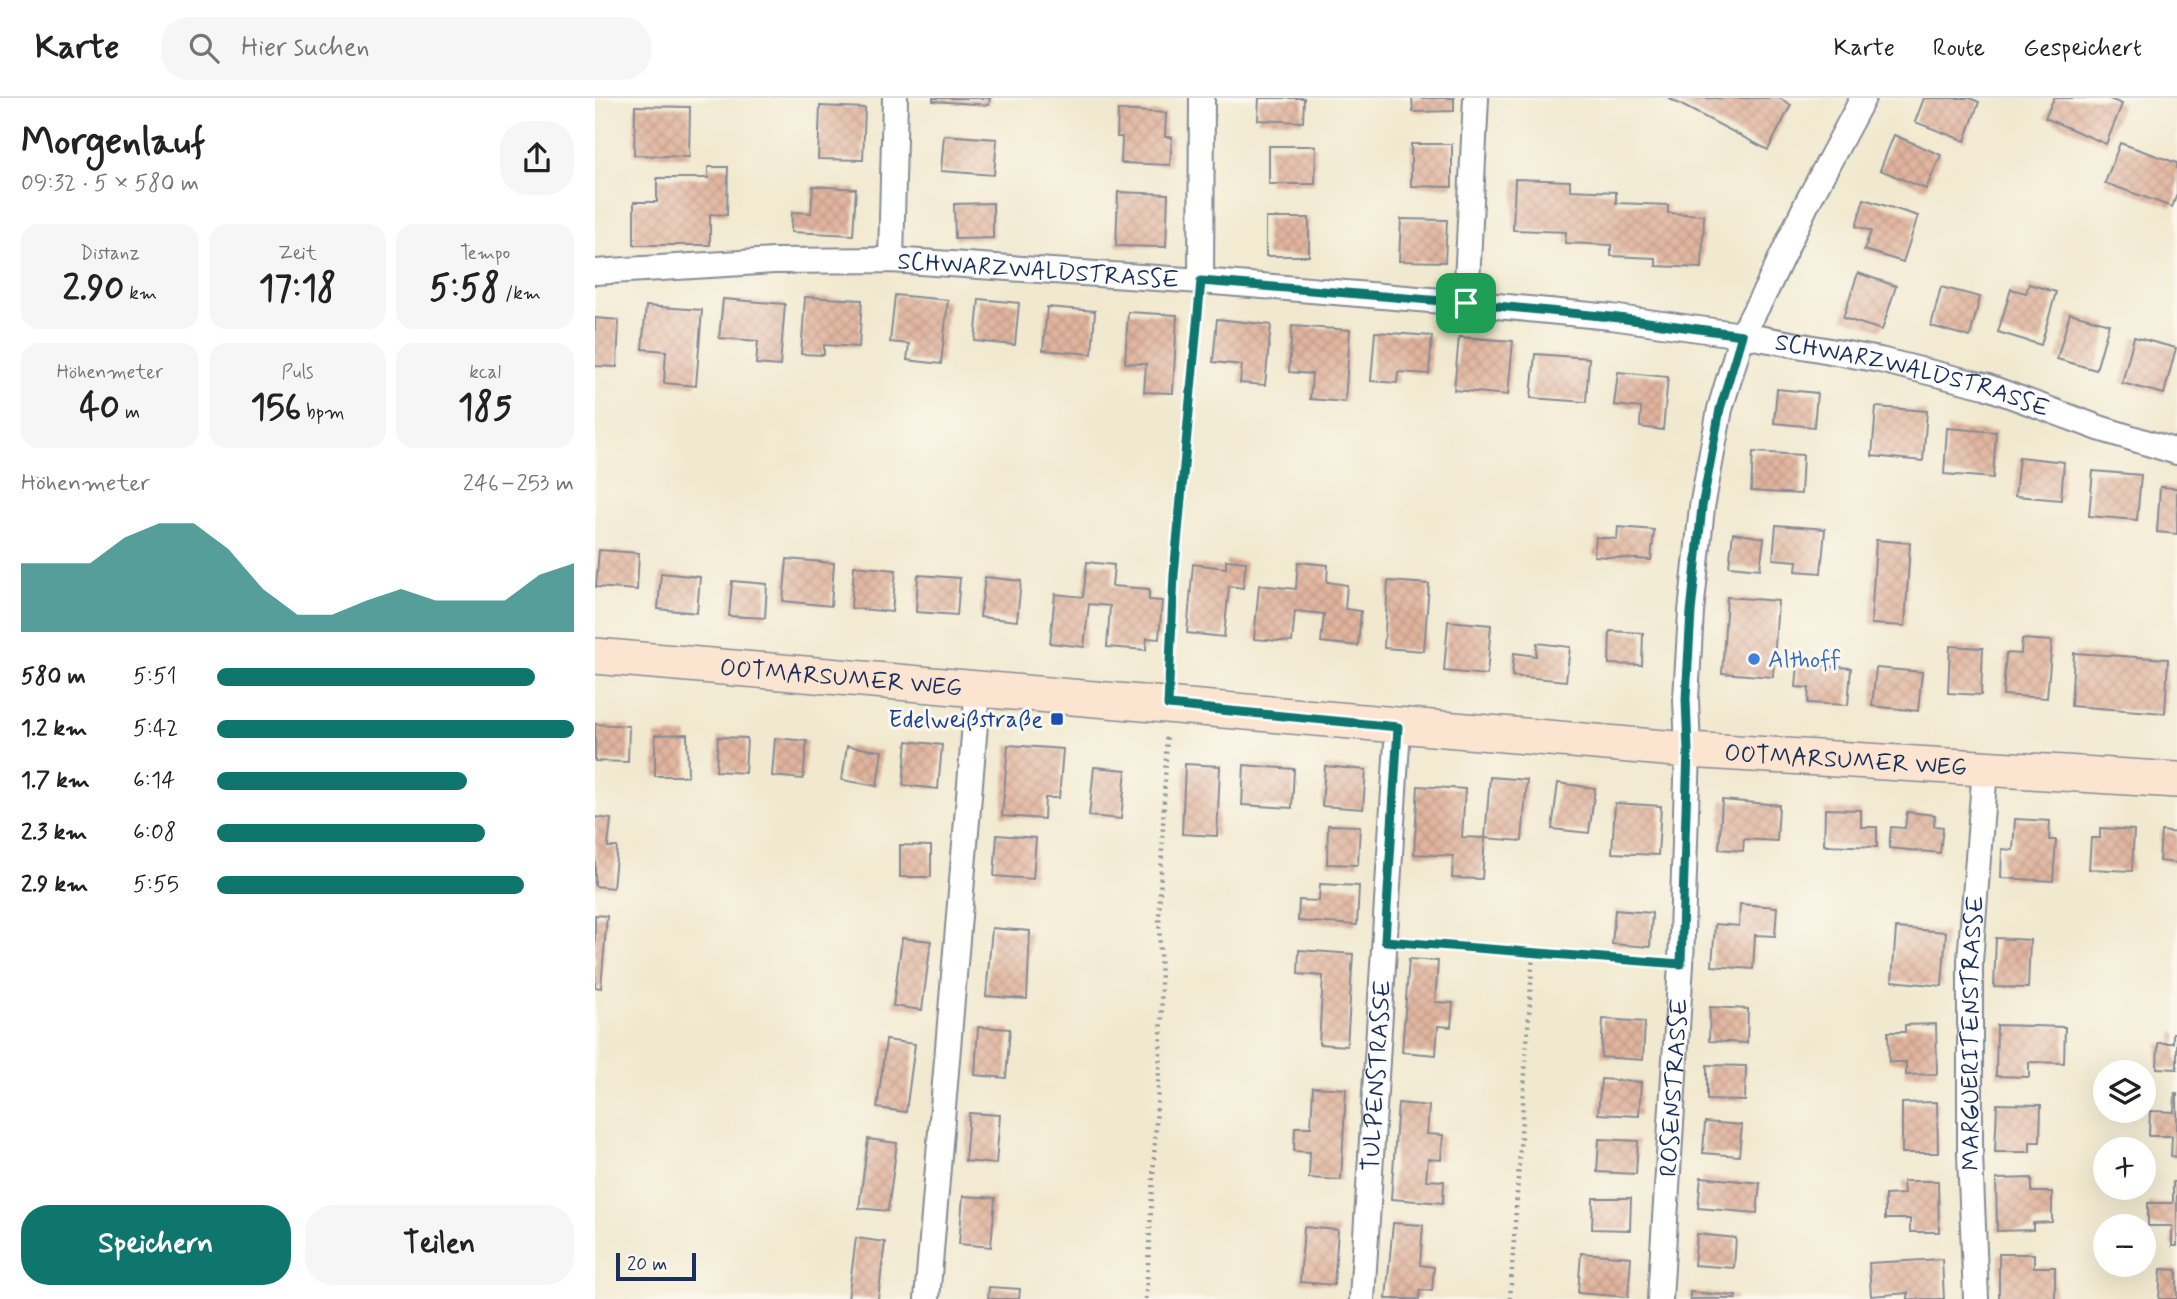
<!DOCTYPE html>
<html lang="de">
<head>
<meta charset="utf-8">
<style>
  body { margin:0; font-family:Mynerve,sans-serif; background:#f6f6f6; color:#222; height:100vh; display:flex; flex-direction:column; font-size:26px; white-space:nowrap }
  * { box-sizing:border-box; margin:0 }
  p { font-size:23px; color:#767676 }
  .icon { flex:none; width:38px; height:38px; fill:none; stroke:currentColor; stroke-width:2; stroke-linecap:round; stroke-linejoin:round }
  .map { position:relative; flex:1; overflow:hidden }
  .sheet { display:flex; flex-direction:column; background:#fff; width:595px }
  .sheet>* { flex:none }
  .tools { position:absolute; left:1498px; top:962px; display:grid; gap:14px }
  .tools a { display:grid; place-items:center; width:63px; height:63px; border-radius:50%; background:#fff; box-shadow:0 7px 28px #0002; font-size:35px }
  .scale { position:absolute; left:21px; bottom:18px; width:80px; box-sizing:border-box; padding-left:7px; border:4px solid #1b2f5e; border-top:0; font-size:19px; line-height:24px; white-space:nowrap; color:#1b2f5e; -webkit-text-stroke:5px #fbf7ec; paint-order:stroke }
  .pin { position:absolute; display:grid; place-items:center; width:60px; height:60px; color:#fff; margin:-30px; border-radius:14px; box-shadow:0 4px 10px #0006 }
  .round { display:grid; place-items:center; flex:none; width:74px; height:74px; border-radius:28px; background:#f6f6f6 }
  .head { display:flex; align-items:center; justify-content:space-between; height:119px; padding:0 21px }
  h1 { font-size:38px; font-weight:700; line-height:52px }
  .figures { display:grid; grid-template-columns:repeat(3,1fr); gap:10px; height:119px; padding:7px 21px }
  .figures div { display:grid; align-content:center; border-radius:18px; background:#f6f6f6; text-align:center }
  .figures b { font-size:35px; font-weight:700 }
  .figures small { font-size:19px; font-weight:400 }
  .figures p { font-size:19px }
  .chart { height:196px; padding:14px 21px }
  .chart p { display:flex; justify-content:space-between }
  .chart svg { width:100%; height:126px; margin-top:7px; fill:#0f766e; opacity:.7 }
  .action { display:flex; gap:14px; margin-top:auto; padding:14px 21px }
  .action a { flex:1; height:80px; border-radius:28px; background:#0f766e; color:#fff; font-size:28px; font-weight:700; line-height:80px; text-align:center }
  .action a+a { background:#f6f6f6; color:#222 }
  ul { padding:0 21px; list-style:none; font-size:23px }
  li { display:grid; grid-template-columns:112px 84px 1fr; align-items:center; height:52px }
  li i { height:18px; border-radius:9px; background:#0f766e }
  header { display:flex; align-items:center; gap:42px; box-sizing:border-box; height:98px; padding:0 35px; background:#fff; border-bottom:2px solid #e0e0e0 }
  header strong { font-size:33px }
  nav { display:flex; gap:38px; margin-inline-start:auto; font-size:24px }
  .search { width:490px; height:63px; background:#f6f6f6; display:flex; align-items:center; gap:18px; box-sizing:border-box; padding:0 24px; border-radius:28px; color:#767676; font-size:26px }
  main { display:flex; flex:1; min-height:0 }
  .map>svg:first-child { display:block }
  .building { fill:url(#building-cross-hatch) }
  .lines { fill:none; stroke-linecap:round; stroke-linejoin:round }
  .street-casing { stroke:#868c96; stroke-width:28 }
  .secondary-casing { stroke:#868c96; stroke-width:38 }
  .path { stroke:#868c96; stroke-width:4.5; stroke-dasharray:2 5; stroke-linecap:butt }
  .street { stroke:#fff; stroke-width:24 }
  .secondary { stroke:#fce5d0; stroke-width:35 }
  .route-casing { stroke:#fff; stroke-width:14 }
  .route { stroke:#0f766e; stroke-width:9 }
  .shop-dot { fill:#3f7fe0; stroke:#fbf7ec; stroke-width:2.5 }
  .transit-dot { fill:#1a4fb4; stroke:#fbf7ec; stroke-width:2.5 }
  .labels { text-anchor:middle; stroke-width:6; stroke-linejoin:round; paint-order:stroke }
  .street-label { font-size:24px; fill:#1b2f5e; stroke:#fbf7ec }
  .shop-label { font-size:24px; fill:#366cbe; stroke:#fbf7ec; text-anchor:start }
  .transit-label { font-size:24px; fill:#164399; stroke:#fbf7ec; text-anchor:end }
</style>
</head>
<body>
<header>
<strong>Karte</strong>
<div class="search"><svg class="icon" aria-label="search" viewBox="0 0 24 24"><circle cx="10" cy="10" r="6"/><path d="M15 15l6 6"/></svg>Hier suchen</div>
<nav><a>Karte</a><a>Route</a><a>Gespeichert</a></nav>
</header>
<main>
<section class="sheet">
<div class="head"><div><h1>Morgenlauf</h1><p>09:32 · 5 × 580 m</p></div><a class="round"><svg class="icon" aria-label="share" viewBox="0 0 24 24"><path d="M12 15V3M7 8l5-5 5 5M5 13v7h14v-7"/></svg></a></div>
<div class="figures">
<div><p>Distanz</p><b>2.90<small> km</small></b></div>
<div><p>Zeit</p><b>17:18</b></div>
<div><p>Tempo</p><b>5:58<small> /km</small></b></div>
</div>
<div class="figures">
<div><p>Höhenmeter</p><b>40<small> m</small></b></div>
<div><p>Puls</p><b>156<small> bpm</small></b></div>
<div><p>kcal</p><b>185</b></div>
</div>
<div class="chart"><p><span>Höhenmeter</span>246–253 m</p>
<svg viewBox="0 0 160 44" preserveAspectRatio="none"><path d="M0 44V20L10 20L20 20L30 11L40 6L50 6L60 15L70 29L80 38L90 38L100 33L110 29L120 33L130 33L140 33L150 24L160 20V44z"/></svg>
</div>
<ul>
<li><b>580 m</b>5:51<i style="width:89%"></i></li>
<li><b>1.2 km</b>5:42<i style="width:100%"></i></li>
<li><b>1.7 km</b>6:14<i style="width:70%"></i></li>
<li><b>2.3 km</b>6:08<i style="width:75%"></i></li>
<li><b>2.9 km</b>5:55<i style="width:86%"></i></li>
</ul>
<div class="action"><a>Speichern</a><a>Teilen</a></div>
</section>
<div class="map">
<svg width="1582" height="1201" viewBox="0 0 1582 1201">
  <defs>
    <pattern id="building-cross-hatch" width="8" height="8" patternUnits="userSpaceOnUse" patternTransform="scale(1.75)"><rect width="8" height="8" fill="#e1b49d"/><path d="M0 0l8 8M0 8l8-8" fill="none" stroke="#c09b8a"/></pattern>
  </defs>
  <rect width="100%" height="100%" fill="#fbf7ec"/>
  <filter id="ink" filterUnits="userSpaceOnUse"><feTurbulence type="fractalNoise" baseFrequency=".0143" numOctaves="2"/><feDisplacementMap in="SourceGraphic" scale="14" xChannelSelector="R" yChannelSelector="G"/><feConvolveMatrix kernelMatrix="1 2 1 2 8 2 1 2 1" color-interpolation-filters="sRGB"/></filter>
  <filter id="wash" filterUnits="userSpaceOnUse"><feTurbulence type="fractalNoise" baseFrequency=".00686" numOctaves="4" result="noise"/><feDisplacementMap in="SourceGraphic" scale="28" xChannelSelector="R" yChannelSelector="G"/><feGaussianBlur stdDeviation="1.57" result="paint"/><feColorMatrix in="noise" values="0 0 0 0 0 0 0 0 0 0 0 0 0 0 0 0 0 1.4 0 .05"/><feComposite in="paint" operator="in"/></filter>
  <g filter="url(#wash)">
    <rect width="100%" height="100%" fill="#f1e9cf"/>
    <g id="blocks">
      <!-- building -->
      <g class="building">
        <path d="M338,0H395L394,7L338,3Z"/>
        <path d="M664,0H709L708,24L663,22Z"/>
        <path d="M817,0H859V13L818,14Z"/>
        <path d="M1073,0H1184L1196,7L1173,52Z"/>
        <path d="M1329,0H1375L1384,4L1370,43L1320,24Z"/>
        <path d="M1459,0H1512L1527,6L1511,46L1450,20Z"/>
        <path d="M40,8L95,9L94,59L39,57Z"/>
        <path d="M225,8L270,10L268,62L223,61Z"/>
        <path d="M523,12L571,15L570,39H577L575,67L526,65L527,39H522Z"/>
        <path d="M349,37L402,41L399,77L346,73Z"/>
        <path d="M1299,37L1346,57L1331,91L1285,72Z"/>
        <path d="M1525,45L1582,65V96L1577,109L1510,85Z"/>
        <path d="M816,46H857V89L816,88Z"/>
        <path d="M674,48H721L720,86H674Z"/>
        <path d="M113,69H133L132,117L115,116V147H39V104H62V80H113Z"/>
        <path d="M920,81L975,83V92L1021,94V105L1073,107V115L1109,117L1107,170L1061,168V160L1016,158V147L970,145L971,134L918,132Z"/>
        <path d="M218,88L261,91L258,137L196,134L197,114L216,115Z"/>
        <path d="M523,94L573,96L571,149L521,148Z"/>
        <path d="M1269,101L1323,118L1308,164L1269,152L1276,133L1261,128Z"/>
        <path d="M398,105V140L360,141L359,106Z"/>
        <rect x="671" y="120" width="43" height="38"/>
        <path d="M806,121L852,122L850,164L804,163Z"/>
        <path d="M1263,175L1301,188L1287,232L1248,220Z"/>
        <path d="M1434,186L1461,194L1446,247L1403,234L1416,191L1431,195Z"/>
        <path d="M1346,189L1385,199L1375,239L1336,228Z"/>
        <path d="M300,197L353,202L346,266L312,262L314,246L295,244Z"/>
        <path d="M210,199L267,202L264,249L229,247V257L206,256Z"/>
        <path d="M128,201L190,206L185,268L161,266L163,243L124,240Z"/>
        <path d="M384,201L424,205L420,247L380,243Z"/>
        <path d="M51,208L107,212L101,288L69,285L71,253L47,251Z"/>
        <path d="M452,209L500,213L497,256L448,252Z"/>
        <path d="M533,214L582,217L578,295L549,294L551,266L530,265Z"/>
        <path d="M1475,215L1514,226L1501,272L1462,261Z"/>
        <path d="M0,220L24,222L22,269L0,268Z"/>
        <path d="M622,221L676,227L670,287L645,285L647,267L618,264Z"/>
        <path d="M697,228L755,232L750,304L715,301L717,276L694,274Z"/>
        <path d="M780,234L837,238L834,276L803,274L802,285L776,283Z"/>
        <path d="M864,239L918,243L913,297L859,292Z"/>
        <path d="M1539,239L1581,250L1569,296L1527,285Z"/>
        <path d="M940,256L994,260L991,304L936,300Z"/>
        <path d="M1023,274L1073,279L1068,332L1045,329L1046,310L1019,307Z"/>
        <path d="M1182,291L1222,295L1219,329L1179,325Z"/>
        <path d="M1281,309L1332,313L1328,363L1277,358Z"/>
        <path d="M1352,330L1401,334L1398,380L1349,376Z"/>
        <path d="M1158,354L1208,357L1206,396L1156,393Z"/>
        <path d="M1424,359L1469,364L1466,402L1420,398Z"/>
        <path d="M1498,373L1546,377L1542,422L1494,418Z"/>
        <path d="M1565,389L1582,390V436L1562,434Z"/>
        <path d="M1181,427L1230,431L1226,475L1201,473L1202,463L1178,461Z"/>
        <path d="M1023,429L1059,432L1056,462L999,458L1001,439L1022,441Z"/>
        <path d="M1138,435L1169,440L1165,471L1134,468Z"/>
        <path d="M1281,442L1315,445L1310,528L1276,526Z"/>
        <path d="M4,452L44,455L42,492L1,489Z"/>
        <path d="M192,461L239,465L236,508L188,503Z"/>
        <path d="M631,462L651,464L648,490L634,488L629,539L592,535L598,466L631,470Z"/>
        <path d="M492,464L519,467L517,488L554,491V502L567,503L564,541L552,540L551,552L512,549L515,508L494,506L489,549L455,545L460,496L488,499Z"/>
        <path d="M703,464L733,467L732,484L752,487L750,511L766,513L763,548L726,544L729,516L700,513L697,544L659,541L664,487L701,491Z"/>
        <path d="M259,468L301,472L297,514L256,510Z"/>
        <path d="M66,475L105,479L102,515L63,511Z"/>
        <path d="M323,477L365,480L362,517L321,514Z"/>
        <path d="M390,479L426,483L422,523L385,519Z"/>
        <path d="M137,483L172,486L170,520L134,518Z"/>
        <path d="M793,483L834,486L829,553L789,550Z"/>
        <path d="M1132,499L1183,503L1178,579L1127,575Z"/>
        <path d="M853,523L896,527L892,577L849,573Z"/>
        <path d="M1015,533L1048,535L1047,567L1014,566Z"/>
        <path d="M1427,541L1457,543L1452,600L1408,597L1411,555L1426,556Z"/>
        <path d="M942,545L975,549L971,583L917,578L919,555L941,558Z"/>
        <path d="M1355,548L1388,550L1386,597L1353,595Z"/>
        <path d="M1479,555L1573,561L1570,615L1476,608Z"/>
        <path d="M1203,566L1256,570L1253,607L1213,605L1214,590L1201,589Z"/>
        <path d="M1281,570L1327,574L1323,613L1277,608Z"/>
        <path d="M0,626L34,628L33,664L0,663Z"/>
        <path d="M92,636L93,678H60V637Z"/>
        <path d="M123,639L152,640L150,675L121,673Z"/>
        <path d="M180,640L212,643L208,681L177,678Z"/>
        <path d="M312,643L347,647L343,691L308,687Z"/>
        <path d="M413,647L468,651L464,700H450L449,721L407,718Z"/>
        <path d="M252,648L287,653L282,688L247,682Z"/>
        <path d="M590,666L625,668L622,738L587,736Z"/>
        <path d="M649,667L699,671L697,710L647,707Z"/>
        <path d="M730,668L771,672L768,711L727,708Z"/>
        <path d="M499,669L531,672L526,721L494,718Z"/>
        <path d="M895,679L932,682L927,743L890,740L887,781L857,780L858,758L819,756L823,688L870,691L867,739L890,740Z"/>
        <path d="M963,685L1000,690L994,735L957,731Z"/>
        <path d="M1127,702L1184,707L1182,743L1149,741L1148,753L1124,751Z"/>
        <path d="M1020,705L1066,708L1063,757L1017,755Z"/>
        <path d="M1230,711L1266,712V729H1282V749L1229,747Z"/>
        <path d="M1312,714L1340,717L1339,728L1348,729L1345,755L1294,750L1296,729L1310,730Z"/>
        <path d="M0,719L16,721L13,749H22L18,790L0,788Z"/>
        <path d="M1420,721L1455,723L1454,742H1461L1458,783L1406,780L1407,751L1418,752Z"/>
        <path d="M733,727L765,728L763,767L732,766Z"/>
        <path d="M1505,730L1539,732L1537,773L1494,771L1496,740H1505Z"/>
        <path d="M1566,733L1582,735V765L1564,763Z"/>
        <path d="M402,737L441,740L438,781L399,778Z"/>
        <path d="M305,747L336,748V779H305Z"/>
        <path d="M725,786L764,788L762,827L703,823L704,802L724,803Z"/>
        <path d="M1145,806L1182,809L1180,838L1160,837L1158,871L1117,868L1120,826L1144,828Z"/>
        <path d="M1020,812L1057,815L1055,849L1017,846Z"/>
        <path d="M0,817L12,818L6,890L0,889Z"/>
        <path d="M397,830L435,833L432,901L391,898Z"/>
        <path d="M1301,830L1351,834L1347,888L1297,883Z"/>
        <path d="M307,840L336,843L327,912L298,908Z"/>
        <path d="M1401,840L1435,842L1433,890L1399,889Z"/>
        <path d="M704,852L758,856L752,948L724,946L728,878L703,876Z"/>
        <path d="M814,861L843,863L840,904L858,905L856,929L843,928L841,957L807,954Z"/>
        <path d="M1115,909L1153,911L1152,945L1114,943Z"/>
        <path d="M1008,921L1050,924L1048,962L1006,959Z"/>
        <path d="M1341,926L1342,976L1311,977V964H1294L1293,934H1310V927Z"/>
        <path d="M1402,927L1470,929L1469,965L1434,964V979L1401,978Z"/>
        <path d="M383,929L415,931L411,980L380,977Z"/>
        <path d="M1578,935H1582V971L1562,970L1563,945H1578Z"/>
        <path d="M291,942L320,946L311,1014L282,1010Z"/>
        <path d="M1112,967L1151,968L1150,1003L1112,1002Z"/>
        <path d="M1006,981L1046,984L1044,1018L1003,1016Z"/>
        <path d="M718,989L751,991L746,1082L714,1080L715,1054L699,1053L700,1029H716Z"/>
        <path d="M1580,995H1582V1059L1576,1058L1577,1038H1554L1555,1013L1579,1014Z"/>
        <path d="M1342,1004L1343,1055H1307V1005Z"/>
        <path d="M803,1005L834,1008L832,1036L848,1037L846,1062L833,1061L831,1082L849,1083L848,1105L796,1101Z"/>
        <path d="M1402,1006L1446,1007L1445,1044H1435V1054H1400Z"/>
        <path d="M374,1015L405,1017L401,1066L370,1063Z"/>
        <path d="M1110,1024L1147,1027L1144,1058L1108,1055Z"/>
        <path d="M273,1041L302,1045L293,1113L264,1110Z"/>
        <path d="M1004,1041L1043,1043L1041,1076L1002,1074Z"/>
        <path d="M1106,1079L1165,1085L1162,1115L1103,1110Z"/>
        <path d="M1437,1080V1094H1457V1124L1438,1125V1132L1402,1133L1401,1081Z"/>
        <path d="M1308,1083H1343L1344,1134H1315V1121H1290V1097L1309,1096Z"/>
        <path d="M1578,1084H1582V1148H1577V1128H1553V1105H1578Z"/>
        <path d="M368,1098L400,1100L396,1149L364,1146Z"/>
        <path d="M998,1100H1036L1035,1132L997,1131Z"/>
        <path d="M798,1125L828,1127L825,1167L839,1169L837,1193L825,1192L824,1201H791Z"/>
        <path d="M709,1129L743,1132L739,1187L705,1184Z"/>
        <path d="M1102,1136L1141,1140L1139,1170L1099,1167Z"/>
        <path d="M261,1140L290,1144L283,1201H253Z"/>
        <path d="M986,1155L1036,1159L1033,1199L983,1195Z"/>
        <path d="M1404,1156H1439V1169H1460V1200L1404,1201Z"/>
        <path d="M1347,1161L1349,1201H1313V1195L1276,1198L1274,1165Z"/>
        <path d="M1566,1171L1582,1172V1201H1564Z"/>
        <path d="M394,1189L425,1191L424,1201H393Z"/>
        <path d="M1095,1194L1141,1198V1201H1095Z"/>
      </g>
    </g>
  </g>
  <g filter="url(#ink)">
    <use href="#blocks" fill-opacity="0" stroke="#868c96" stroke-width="2"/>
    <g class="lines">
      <defs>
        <g id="street">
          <path d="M296,162L300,0"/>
          <path id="s1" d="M0,174L179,163L296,162L606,183L871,205L1016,219L1147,237L1285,262L1390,288L1504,330L1582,354"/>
          <path d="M606,183L607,0"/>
          <path d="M871,205L881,0"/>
          <path d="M332,1201L383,590"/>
          <path id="s2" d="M767,1201L803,629"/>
          <path id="s3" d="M1065,1201L1086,866L1093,652L1091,601L1096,514L1107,409L1125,311L1147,237L1172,190L1212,105L1268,0"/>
          <path id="s4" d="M1381,1201L1375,1057V863L1390,670"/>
        </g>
        <g id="secondary">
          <path id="s5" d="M0,558L1093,652L1582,682"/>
        </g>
      </defs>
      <!-- street casing -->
      <use href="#street" class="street-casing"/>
      <!-- secondary casing -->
      <use href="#secondary" class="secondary-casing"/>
      <!-- path -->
      <g class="path">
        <path d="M575,578L579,477L604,206"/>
        <path d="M815,845L1061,864"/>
        <path d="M551,1201L567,920L564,819L572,636"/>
        <path d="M915,1201L938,855"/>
      </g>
      <!-- street -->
      <use href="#street" class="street"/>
      <!-- secondary -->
      <use href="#secondary" class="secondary"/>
    </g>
  </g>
  <g class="lines" filter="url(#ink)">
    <defs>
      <path id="route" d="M606,183L871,205L1016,219L1147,237L1125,311L1107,409L1096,514L1091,601L1093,652L1086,866L790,843L803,629L573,607L579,477Z"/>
    </defs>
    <!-- route casing -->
    <use href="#route" class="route-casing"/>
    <!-- route -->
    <use href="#route" class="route"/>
  </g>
  <!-- markers -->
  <circle class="shop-dot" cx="1159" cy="561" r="7"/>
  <rect class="transit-dot" x="455" y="614" width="14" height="14" rx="3.5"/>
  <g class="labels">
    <!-- street labels -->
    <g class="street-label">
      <text dy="8" stroke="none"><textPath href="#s1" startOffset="444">SCHWARZWALDSTRASSE</textPath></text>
      <text dy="8" stroke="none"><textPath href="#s1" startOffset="1326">SCHWARZWALDSTRASSE</textPath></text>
      <text dy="8" stroke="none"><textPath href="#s5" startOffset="247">OOTMARSUMER WEG</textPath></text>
      <text dy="8" stroke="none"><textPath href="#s5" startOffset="1255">OOTMARSUMER WEG</textPath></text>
      <text dy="8" stroke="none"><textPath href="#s4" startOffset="266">MARGUERITENSTRASSE</textPath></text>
      <text dy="8" stroke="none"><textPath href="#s2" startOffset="224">TULPENSTRASSE</textPath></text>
      <text dy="8" stroke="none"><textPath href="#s3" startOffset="212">ROSENSTRASSE</textPath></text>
    </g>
    <!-- shop labels -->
    <g class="shop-label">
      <text x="1173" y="569">Althoff</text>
    </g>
    <!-- transit labels -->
    <g class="transit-label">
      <text x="448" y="629">Edelweißstraße</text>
    </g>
  </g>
</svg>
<div class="tools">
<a><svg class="icon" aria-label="layers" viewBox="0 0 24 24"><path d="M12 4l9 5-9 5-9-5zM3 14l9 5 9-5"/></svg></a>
<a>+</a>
<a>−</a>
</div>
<div class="scale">20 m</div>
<div class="pin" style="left:871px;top:205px;background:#1e9e55"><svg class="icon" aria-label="arrive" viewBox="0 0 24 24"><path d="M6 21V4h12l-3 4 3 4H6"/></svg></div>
</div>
</main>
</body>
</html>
